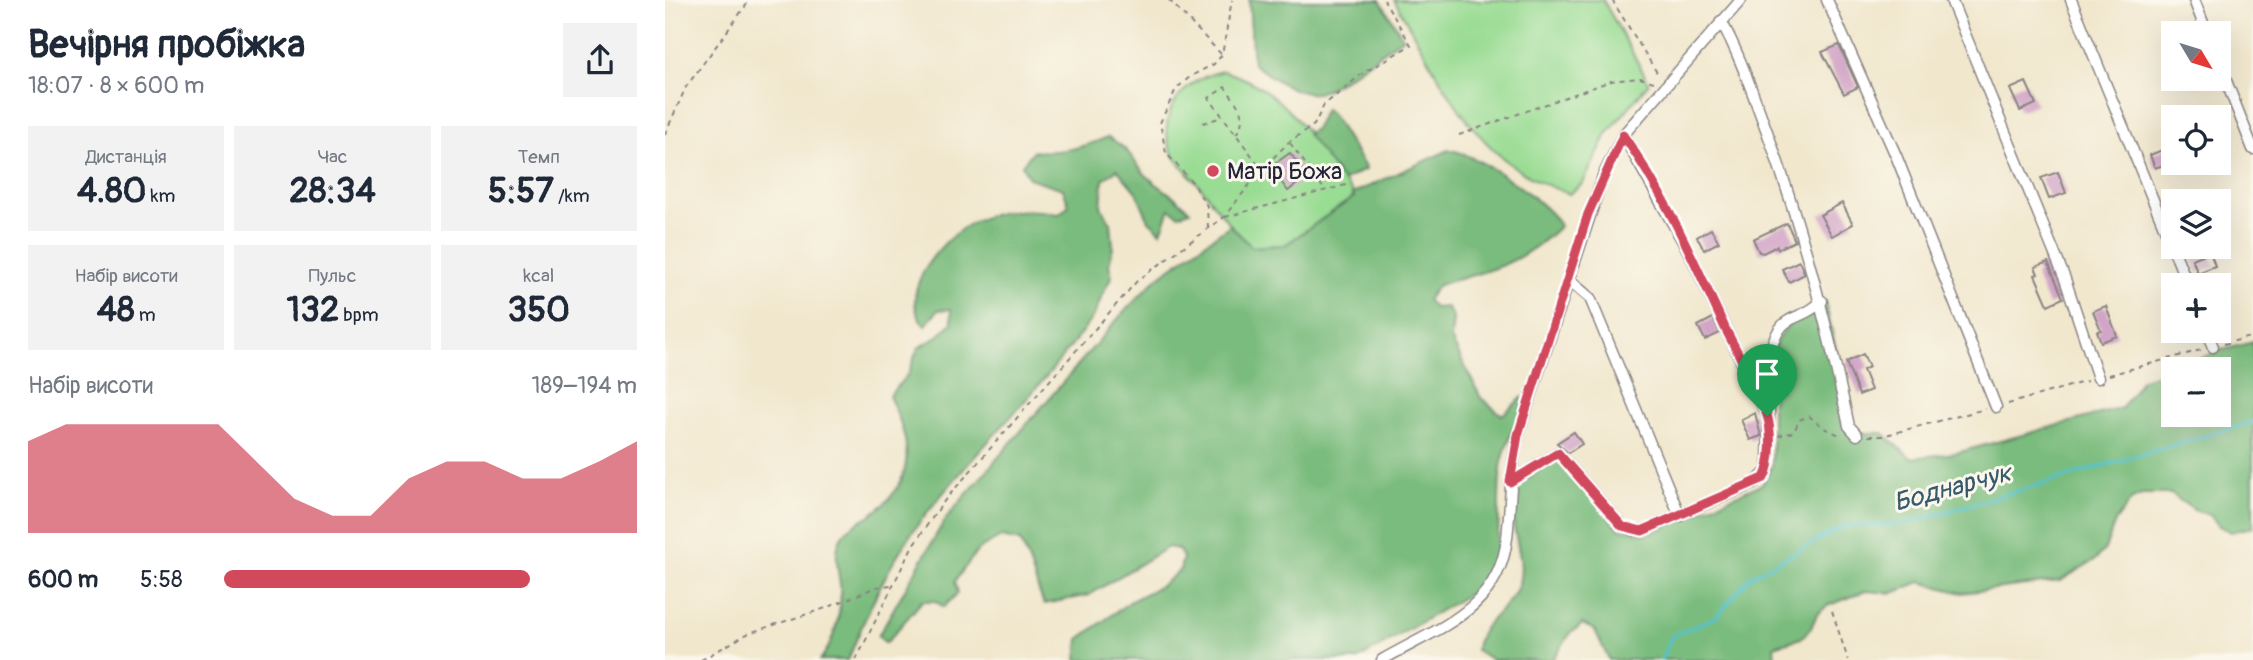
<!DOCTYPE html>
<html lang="uk">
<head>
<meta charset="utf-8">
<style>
  body { margin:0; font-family:Pangolin,sans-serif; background:#f2f2f3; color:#1f2937; height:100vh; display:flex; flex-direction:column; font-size:26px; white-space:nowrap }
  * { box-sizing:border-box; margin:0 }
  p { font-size:23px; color:#747a83 }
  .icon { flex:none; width:38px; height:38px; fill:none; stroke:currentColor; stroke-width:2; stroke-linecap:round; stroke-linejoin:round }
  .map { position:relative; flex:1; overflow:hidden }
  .drawer { display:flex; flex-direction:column; background:#fff; width:665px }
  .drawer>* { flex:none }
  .needle { width:46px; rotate:128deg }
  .controls { position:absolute; left:1496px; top:21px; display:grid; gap:14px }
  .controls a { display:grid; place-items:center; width:70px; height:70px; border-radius:0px; background:#fff; box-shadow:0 7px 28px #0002; font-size:35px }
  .pin { position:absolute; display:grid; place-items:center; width:60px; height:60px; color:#fff; margin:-72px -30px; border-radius:50% 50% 50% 0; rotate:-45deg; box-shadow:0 0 7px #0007 }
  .pin .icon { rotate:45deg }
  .round { display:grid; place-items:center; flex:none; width:74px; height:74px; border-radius:0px; background:#f2f2f3 }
  .summary { display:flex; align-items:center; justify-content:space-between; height:119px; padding:0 28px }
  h1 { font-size:38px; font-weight:700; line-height:52px }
  .figures { display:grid; grid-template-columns:repeat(3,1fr); gap:10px; height:119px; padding:7px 28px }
  .figures div { display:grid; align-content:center; border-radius:0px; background:#f2f2f3; text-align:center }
  .figures b { font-size:35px; font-weight:700 }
  .figures small { font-size:19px; font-weight:400 }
  .figures p { font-size:19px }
  .chart { height:196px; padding:14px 28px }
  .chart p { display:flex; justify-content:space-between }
  .chart svg { width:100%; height:126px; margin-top:7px; fill:#d1495b; opacity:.7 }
  ul { padding:0 28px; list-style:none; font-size:23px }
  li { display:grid; grid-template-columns:112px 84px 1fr; align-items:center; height:52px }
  li i { height:18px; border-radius:9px; background:#d1495b }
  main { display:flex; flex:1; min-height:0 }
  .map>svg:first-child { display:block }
  .green { fill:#99dc93; stroke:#5e7f67; stroke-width:2 }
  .forest { fill:#7abc7d; stroke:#4e6f5c; stroke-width:2 }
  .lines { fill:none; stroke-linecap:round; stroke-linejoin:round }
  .stream { stroke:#54c2c8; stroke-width:3.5 }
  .building { fill:#d2a5c7 }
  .street-casing { stroke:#8a8484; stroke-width:13 }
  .path { stroke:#8a8484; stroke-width:2; stroke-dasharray:5 5; stroke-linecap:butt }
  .street { stroke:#fff; stroke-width:10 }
  .route-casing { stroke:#fff; stroke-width:14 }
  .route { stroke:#d1495b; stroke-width:9 }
  .poi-dot { fill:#d1495b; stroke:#fbf7ec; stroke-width:2.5 }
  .labels { text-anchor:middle; stroke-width:6; stroke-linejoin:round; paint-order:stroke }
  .poi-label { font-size:24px; fill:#22223b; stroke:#fbf7ec; text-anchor:start }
  .water-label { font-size:26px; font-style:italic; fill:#345a6c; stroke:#fbf7ec }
</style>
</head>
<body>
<main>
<section class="drawer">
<div class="summary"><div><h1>Вечірня пробіжка</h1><p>18:07 · 8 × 600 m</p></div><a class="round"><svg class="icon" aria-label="share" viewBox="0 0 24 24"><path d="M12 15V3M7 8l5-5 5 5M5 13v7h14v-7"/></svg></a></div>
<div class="figures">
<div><p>Дистанція</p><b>4.80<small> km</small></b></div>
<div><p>Час</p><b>28:34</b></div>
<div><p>Темп</p><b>5:57<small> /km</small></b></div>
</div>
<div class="figures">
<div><p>Набір висоти</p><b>48<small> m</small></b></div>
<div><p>Пульс</p><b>132<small> bpm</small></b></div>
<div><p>kcal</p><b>350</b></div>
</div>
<div class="chart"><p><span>Набір висоти</span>189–194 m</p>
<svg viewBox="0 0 160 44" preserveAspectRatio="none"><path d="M0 44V12L10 6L20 6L30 6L40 6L50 6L60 19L70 32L80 38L90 38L100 25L110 19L120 19L130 25L140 25L150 19L160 12V44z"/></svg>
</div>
<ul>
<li><b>600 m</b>5:58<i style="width:74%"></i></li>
</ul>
</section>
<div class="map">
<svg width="1588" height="660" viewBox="0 0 1588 660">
  <rect width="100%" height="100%" fill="#fbf7ec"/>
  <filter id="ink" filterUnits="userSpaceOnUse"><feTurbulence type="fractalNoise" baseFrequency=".0143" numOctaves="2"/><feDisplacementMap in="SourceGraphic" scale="14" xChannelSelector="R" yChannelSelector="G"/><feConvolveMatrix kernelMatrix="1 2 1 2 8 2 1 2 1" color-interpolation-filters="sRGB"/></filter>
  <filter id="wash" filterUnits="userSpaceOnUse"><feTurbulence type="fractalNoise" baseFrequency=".00686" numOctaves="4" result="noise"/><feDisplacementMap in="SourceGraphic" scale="28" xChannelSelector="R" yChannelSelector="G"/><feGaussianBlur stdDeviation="1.57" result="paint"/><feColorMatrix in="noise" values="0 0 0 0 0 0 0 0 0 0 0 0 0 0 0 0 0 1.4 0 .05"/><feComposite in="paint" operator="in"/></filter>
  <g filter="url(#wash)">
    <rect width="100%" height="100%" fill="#f1e7cd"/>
    <!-- green -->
    <g class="green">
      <path d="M729,0H938L984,83L942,134L918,183L904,194C889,188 873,182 860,174C798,137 765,59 729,0Z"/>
      <path d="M557,71C620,86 653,148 690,196L620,245L587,247C568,231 554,210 538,190C529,178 510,162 505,148C492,109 521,80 557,71Z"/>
    </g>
    <!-- forest -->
    <g class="forest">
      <path d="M584,0H715L738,38C722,48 666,92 651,93C631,96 604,75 588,64Z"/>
      <path d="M660,109L667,115L701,169L678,181L642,134L651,128Z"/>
      <path d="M443,137C468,152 461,152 478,172C491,187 511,195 525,211L514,215L505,209L496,232L484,221L472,193L452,169L438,180L436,207L446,223L448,246L444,265L447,277C437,290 435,307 426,319C376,391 310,450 257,519C225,560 202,612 183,660H155C170,642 178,607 175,584C173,568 168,551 177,536C183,526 202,518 211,511C254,477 245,438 224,396L243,374L253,348L272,337L287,323L286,309L273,310L260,326C231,293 273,243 303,225C329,209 366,208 394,214L404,205L398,189L364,178L357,165L368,151C396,153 417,148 443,137Z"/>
      <path d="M784,150C808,151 886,204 895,226C854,266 825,270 773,285L762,300L769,308L782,307L788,318L786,339L816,398L837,415L858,397L859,401C852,422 839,446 836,468C830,509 841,548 819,585L692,660H412L414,639L466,601L497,585L515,570L518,557L513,549L503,547L424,595L379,604C370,583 366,561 355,541L336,537L313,550L290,581L293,593L279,607L270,601H257L221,643L213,636L281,518L457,314L492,278L565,225L587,247L620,245L689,197L687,194Z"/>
      <path d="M1161,305L1188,427L1197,433H1218L1246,458L1291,453L1457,408L1477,379L1508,369V415H1554V369H1509L1554,351L1588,342V527L1566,532L1554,526L1545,515L1529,510L1506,494H1479L1467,499L1450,522L1440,549L1431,559L1395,581L1297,593L1255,582L1228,593L1201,591L1162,606L1152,614L1146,628L1136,638L1109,646L1110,660H944L930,630L917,624L905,634L887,660H827L811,650C813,621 846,610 854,583C862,556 841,523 849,496C854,478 881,467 895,458L953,528L982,534L1097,484L1107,466V352C1117,323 1135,316 1161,305Z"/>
    </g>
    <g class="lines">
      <!-- stream -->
      <path class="stream" d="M996,660L1007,636L1051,617L1086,576L1179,526L1239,524L1588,422"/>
    </g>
    <g id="blocks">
      <!-- building -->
      <g class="building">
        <path d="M1174,45L1193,87L1179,94L1157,52Z"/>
        <path d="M1361,82L1371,104L1355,111L1345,89Z"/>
        <path d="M1502,148L1507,162L1490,168L1485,155Z"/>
        <path d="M625,153L642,176L623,191L605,167Z"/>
        <path d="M1393,172L1401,193L1384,199L1376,178Z"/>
        <path d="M1177,203L1188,224L1167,236L1155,215Z"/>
        <path d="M1122,223L1130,241L1113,249L1112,246L1098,253L1094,252L1088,239Z"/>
        <path d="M1046,229L1054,242L1039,250L1032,237Z"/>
        <path d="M1545,252L1550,266L1533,273L1527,259Z"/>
        <path d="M1134,261L1140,274L1124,282L1117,269Z"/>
        <path d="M1383,262L1398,298L1383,305L1370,275L1373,274L1370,267Z"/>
        <path d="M1441,306L1452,336L1436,342L1432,331L1436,330L1428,311Z"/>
        <path d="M1048,318L1055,333L1040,340L1033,326Z"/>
        <path d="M1198,354L1204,367L1198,370L1206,390L1194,395L1181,362Z"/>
        <path d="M1090,413L1096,436L1085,440L1076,420Z"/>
        <path d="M909,432L917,444L903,453L892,443Z"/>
      </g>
    </g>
  </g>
  <g filter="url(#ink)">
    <use href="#blocks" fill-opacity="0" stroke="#8a8484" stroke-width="2"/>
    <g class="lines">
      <defs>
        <g id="street">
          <path d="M1162,0L1232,158L1331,407"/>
          <path d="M1286,0L1400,279L1433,378"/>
          <path d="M1406,0L1523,285"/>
          <path d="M1529,0L1542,33"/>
          <path d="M1056,21C1075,55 1087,92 1101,129C1137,226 1162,324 1184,426L1192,435"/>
          <path d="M1554,63L1588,149"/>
          <path d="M958,135L1025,254L1102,415"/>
          <path d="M904,280L925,298L1015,516"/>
          <path d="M1541,331L1548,347"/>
          <path d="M845,482L893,453L957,526L967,530L977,531L1090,483L1103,470L1105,352C1117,308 1133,325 1157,301"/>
          <path d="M717,660C774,627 834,610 842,538C846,503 845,470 853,435L938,176L958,135L1076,0"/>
        </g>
      </defs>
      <!-- street casing -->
      <use href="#street" class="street-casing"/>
      <!-- path -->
      <g class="path">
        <path d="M504,0L557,55"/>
        <path d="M947,0L994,76"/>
        <path d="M538,123L557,117"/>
        <path d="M0,134L21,87L85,0"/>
        <path d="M571,134C585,116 571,103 560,87L544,98L596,168"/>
        <path d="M794,135L946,81L975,78L989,82"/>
        <path d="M625,143L659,189"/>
        <path d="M560,217L681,185"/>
        <path d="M543,228L542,206L528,183L501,153L495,123L511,89L526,76L549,64L557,55L567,0"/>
        <path d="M1559,344L1588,336"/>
        <path d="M1444,375L1536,350"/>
        <path d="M1343,404L1422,381"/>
        <path d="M1113,436L1129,432L1134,420L1144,416L1159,428L1177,436"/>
        <path d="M1203,436H1217L1320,409"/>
        <path d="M1167,611L1183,660"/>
        <path d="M36,660L84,633L164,607L211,587L226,585"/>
        <path d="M191,660L248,545L280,500L472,281L559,217L597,169L624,142L649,125L659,105L698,73L746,45L719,0"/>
      </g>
      <!-- street -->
      <use href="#street" class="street"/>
    </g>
  </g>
  <g class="lines" filter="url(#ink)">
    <defs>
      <path id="route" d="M958,135C1000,194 1030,263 1060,328C1074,356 1092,385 1102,415C1107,431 1107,463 1099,478L977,531L957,526L893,453L845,482L853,435L923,214Z"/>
    </defs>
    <!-- route casing -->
    <use href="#route" class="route-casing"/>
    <!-- route -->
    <use href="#route" class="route"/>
  </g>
  <!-- markers -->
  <circle class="poi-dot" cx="548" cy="171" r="7"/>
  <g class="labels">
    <!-- poi labels -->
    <g class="poi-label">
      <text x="562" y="179">Матір Божа</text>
    </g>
    <!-- water labels -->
    <g class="water-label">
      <text transform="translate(1287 487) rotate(-15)" y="9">Боднарчук</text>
    </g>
  </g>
</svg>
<div class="controls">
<a><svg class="needle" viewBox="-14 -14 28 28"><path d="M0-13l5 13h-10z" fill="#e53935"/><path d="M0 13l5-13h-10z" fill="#747a83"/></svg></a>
<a><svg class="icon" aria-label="locate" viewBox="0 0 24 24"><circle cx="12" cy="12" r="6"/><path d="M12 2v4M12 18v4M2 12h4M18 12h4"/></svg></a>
<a><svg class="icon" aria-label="layers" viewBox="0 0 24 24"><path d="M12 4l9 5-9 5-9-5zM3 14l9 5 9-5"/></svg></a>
<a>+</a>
<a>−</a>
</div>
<div class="pin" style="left:1102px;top:416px;background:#1e9e55"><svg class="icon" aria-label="arrive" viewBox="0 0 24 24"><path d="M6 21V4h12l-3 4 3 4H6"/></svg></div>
</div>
</main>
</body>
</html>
